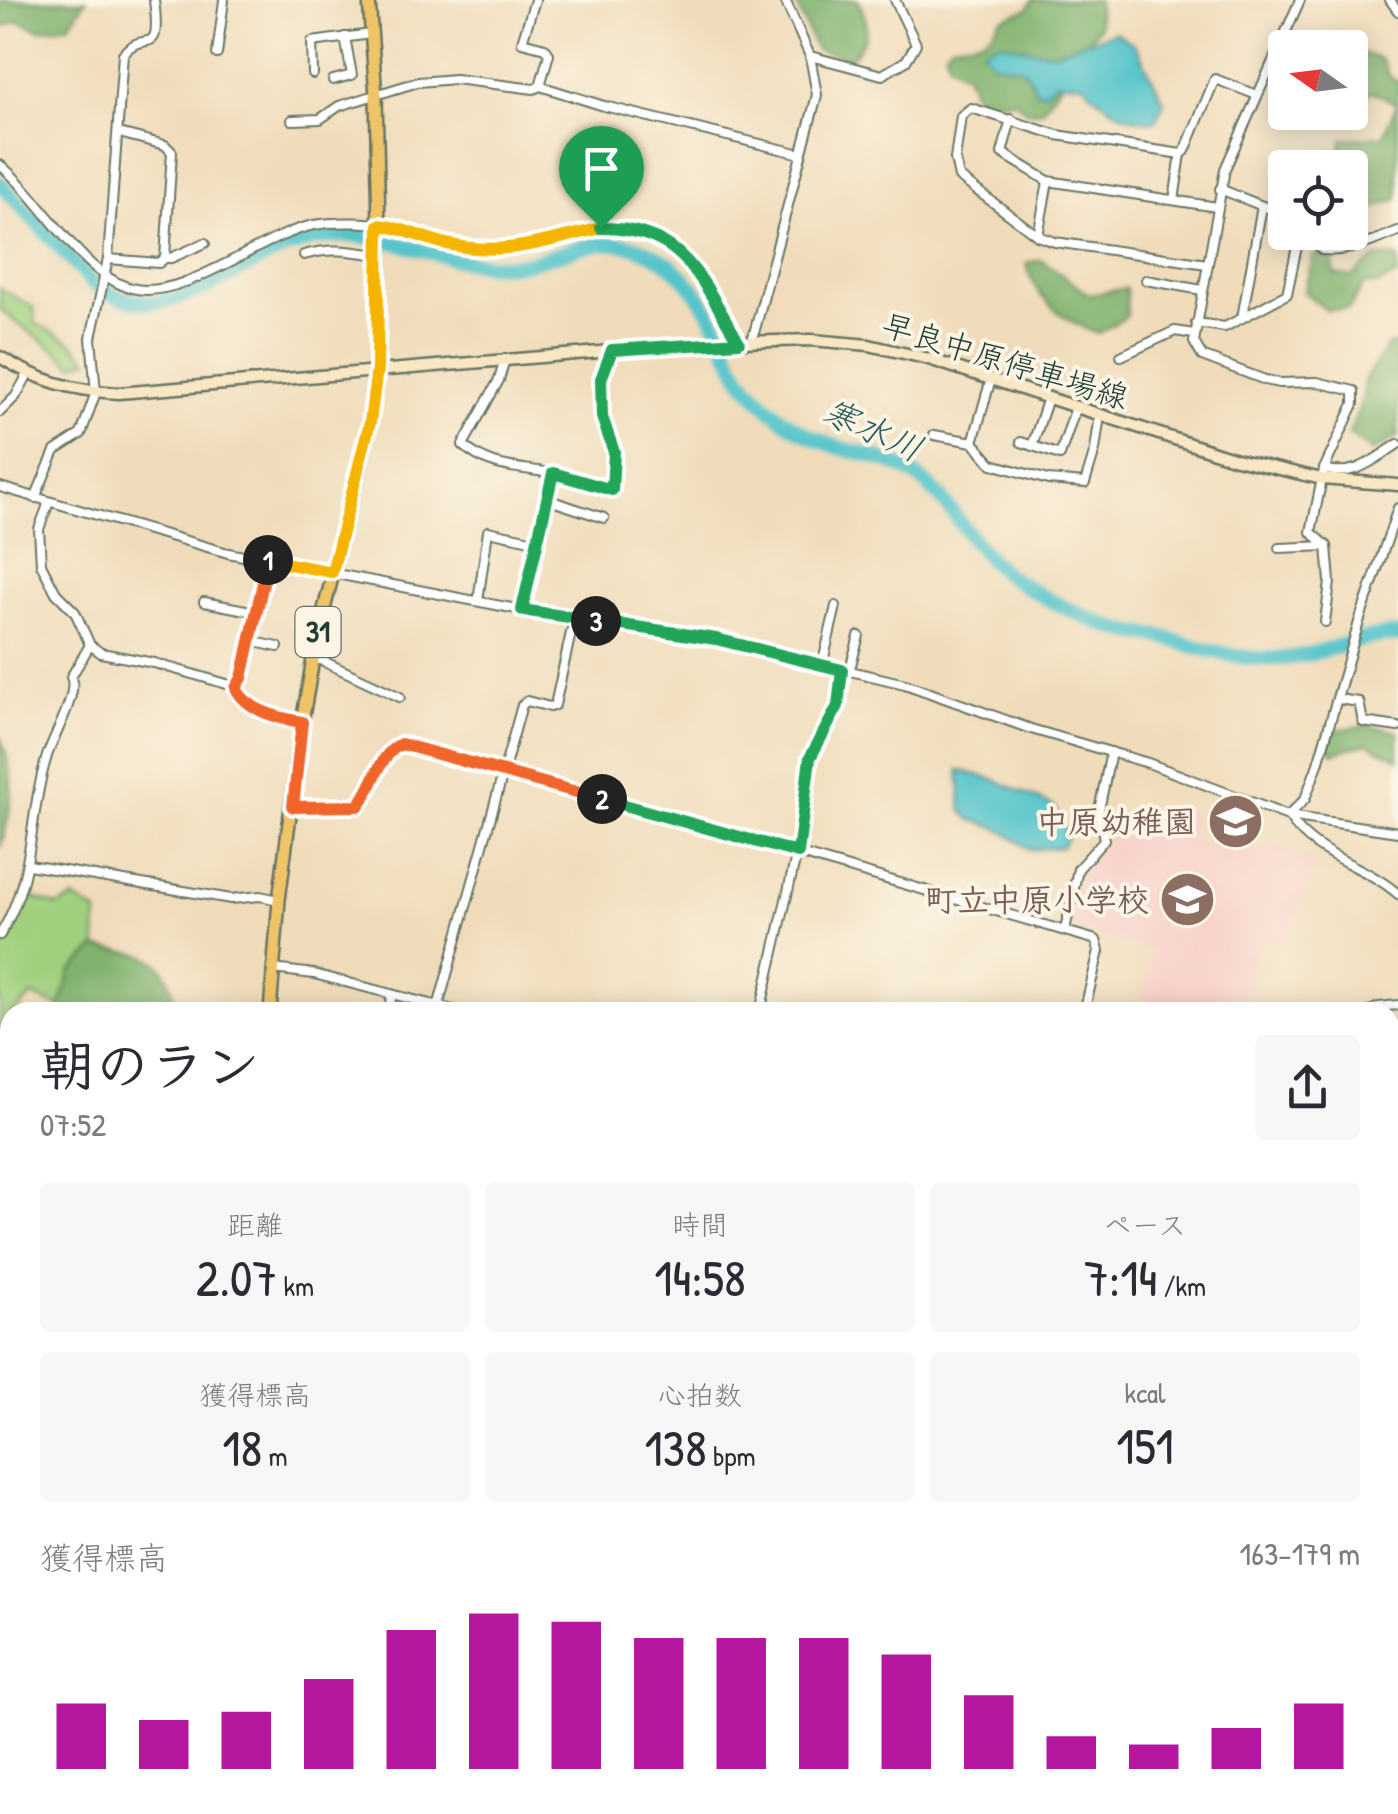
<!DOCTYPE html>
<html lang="ja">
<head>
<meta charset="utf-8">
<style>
  body { margin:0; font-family:"Patrick Hand","Klee One",sans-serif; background:#f7f7f7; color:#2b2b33; height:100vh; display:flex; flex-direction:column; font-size:38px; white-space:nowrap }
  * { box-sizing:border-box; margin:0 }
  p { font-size:32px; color:#7c7c81 }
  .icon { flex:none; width:55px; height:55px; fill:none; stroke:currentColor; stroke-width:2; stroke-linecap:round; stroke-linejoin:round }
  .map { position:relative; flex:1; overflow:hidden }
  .side { position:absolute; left:0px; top:1002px; width:1400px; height:812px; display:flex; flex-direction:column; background:#fff; border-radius:30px 30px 0 0; box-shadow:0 5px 25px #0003 }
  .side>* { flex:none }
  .needle { width:65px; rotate:284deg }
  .tools { position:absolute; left:1268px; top:30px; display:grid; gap:20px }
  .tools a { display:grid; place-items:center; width:100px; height:100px; border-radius:10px; background:#fff; box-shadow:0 5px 25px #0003; font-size:50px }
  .pin { position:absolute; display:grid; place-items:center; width:85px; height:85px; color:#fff; margin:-102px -42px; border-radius:50% 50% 50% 0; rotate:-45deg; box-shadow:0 0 10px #0007 }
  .pin .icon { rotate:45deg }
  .km { position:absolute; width:50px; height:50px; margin:-25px; border-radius:50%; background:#222; color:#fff; font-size:28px; line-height:50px; text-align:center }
  .round { display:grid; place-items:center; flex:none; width:105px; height:105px; border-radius:10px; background:#f7f7f7 }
  .summary { display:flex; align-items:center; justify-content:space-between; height:170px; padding:0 40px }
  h1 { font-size:55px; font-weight:600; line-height:75px }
  .figures { display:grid; grid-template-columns:repeat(3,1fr); gap:15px; height:170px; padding:10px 40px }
  .figures div { display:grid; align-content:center; border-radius:10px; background:#f7f7f7; text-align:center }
  .figures b { font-size:50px; font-weight:600 }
  .figures small { font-size:28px; font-weight:400 }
  .figures p { font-size:28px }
  .chart { height:280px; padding:20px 40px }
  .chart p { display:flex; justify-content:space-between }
  .chart svg { width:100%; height:180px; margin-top:10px; stroke:#b5179e; stroke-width:6 }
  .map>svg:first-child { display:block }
  .built { fill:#f7d0c9 }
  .green { fill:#a0d07e; stroke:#608659; stroke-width:2.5 }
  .forest { fill:#80b26d; stroke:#507850; stroke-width:2.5 }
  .water { fill:#57c5cb; stroke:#3b8180; stroke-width:2.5 }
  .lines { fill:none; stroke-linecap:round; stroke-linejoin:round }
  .stream { stroke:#57c5cb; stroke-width:2.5 }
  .river { stroke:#57c5cb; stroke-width:15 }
  .minor-casing { stroke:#687563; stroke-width:12 }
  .secondary-casing { stroke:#687563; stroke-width:15 }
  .primary-casing { stroke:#687563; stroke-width:16 }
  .minor { stroke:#fff; stroke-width:8 }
  .secondary { stroke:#f9e7c3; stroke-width:10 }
  .primary { stroke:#efc469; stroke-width:11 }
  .split-1-casing { stroke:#fff; stroke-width:20 }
  .split-2-casing { stroke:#fff; stroke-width:20 }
  .split-3-casing { stroke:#fff; stroke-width:20 }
  .split-4-casing { stroke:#fff; stroke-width:20 }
  .split-1 { stroke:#f5b400; stroke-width:12 }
  .split-2 { stroke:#f0652b; stroke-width:12 }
  .split-3 { stroke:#22a559; stroke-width:12 }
  .split-4 { stroke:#22a559; stroke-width:12 }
  .labels { text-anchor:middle; stroke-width:8; stroke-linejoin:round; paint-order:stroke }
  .shield { fill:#fcf5e5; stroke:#617469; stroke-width:2.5 }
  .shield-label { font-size:30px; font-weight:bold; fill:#1f3d34 }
  .street-label { font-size:32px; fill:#1f3d34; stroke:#fcf5e5 }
  .education-label { font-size:32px; font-weight:bold; fill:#785e54; stroke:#fcf5e5; text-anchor:end }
  .water-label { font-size:35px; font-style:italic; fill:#2d5f5a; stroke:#fcf5e5 }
</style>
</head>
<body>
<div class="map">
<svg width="1398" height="1814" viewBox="0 0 1398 1814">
  <rect width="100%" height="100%" fill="#fcf5e5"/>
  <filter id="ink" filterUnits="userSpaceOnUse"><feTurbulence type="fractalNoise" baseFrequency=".01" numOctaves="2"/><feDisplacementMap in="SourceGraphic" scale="20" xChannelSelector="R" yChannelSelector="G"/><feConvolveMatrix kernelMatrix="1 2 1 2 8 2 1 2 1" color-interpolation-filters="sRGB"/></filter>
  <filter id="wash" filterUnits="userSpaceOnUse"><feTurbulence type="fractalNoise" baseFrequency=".0048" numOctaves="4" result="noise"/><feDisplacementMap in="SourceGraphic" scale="40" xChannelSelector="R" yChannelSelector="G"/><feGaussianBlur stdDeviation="2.25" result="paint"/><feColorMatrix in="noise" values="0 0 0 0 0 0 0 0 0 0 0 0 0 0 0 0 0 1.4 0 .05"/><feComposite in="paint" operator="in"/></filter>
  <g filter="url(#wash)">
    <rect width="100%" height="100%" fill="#f0dcba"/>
    <!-- built -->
    <path class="built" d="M1151,802L1195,813L1193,842L1260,853L1269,841L1315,862L1287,942H1259L1242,1012H1140L1152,951L1069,929L1081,872L1111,841L1105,814L1148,818Z"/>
    <!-- green -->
    <g class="green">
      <path d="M0,288L34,308L35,323L71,342L89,360L73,365C50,343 23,330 0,309Z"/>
      <path d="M28,896L58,906L74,899L97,912L96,948L71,971L60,1007L32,996L15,1012H10V1018L0,1028V953Z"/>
    </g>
    <!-- forest -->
    <g class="forest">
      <path d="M0,0H86L69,25L39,30L19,21L0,28Z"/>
      <path d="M794,0H858C871,26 870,38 850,58L816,50Z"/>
      <path d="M1033,0H1098V27L1042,110L1027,112L1014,100L995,103L975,96L967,75L949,63L945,52L951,44C976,42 988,42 1001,19L1028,9Z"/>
      <path d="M1350,49L1380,59L1390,77L1398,81V199L1370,210L1350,207V168L1336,167L1343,139L1383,136L1397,104L1372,91L1356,105L1350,102Z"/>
      <path d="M1314,254L1332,258L1335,274L1352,277L1377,257L1398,258V275L1377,285L1364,284L1349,309L1326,310L1304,292Z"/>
      <path d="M1041,260L1090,295L1126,288L1127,316L1098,334C1066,322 1032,298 1027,263Z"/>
      <path d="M1398,343V436L1372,452L1349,434L1363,397L1364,381L1387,346Z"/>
      <path d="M1366,725L1398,731V759L1367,743L1333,753L1327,747L1332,731Z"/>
      <path d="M0,736C16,776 14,807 0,848Z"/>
      <path d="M96,948C153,954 165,953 178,1012H64L60,1007L71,971Z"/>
      <path d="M10,1059V1346L9,1351L0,1355V1061Z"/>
      <path d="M454,1805H576L582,1814H455Z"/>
    </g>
    <!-- water -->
    <g class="water">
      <path d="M1115,32L1135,45L1164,101L1156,120C1129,124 1099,103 1084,83L1055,82L1045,92L1036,91C1027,65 1019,66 993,63L982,50L999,42L1037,51L1054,52Z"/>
      <path d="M959,770L995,780L1055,807L1068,835L1062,847L1031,850L998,828L971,820L962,811Z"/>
      <path d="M0,1575L10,1577V1643L0,1634Z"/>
    </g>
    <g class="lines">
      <!-- stream -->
      <g class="stream">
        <path d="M195,1012H210"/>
        <path d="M1390,1400L1398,1403"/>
        <path d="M1086,1805L1105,1809L1118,1805"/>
        <path d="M1209,1805L1261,1814"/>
      </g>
      <!-- river -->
      <path class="river" d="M0,183L91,282C177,345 247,241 336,236C395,232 448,267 507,265C550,264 587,234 632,246C671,256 699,291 717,326C727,346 733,369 748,386C773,416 804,437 841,448C862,454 885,458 905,469C952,494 967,546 1009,576C1042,598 1094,624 1132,633C1142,635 1152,634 1162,637C1207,650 1247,664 1295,657C1330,652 1363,634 1398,635"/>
    </g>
  </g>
  <g filter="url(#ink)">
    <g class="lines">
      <defs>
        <g id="minor">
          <path d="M535,0L522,42L545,48L549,54L540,86L604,106L801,154"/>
          <path d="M1300,0L1225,169L1194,342L1202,356L1265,380L1280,383L1317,382L1354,391V404L1324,469L1311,532L1327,546L1330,582L1325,622"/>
          <path d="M1390,0L1398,11"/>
          <path d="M217,54L224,0"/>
          <path d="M810,56L882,75L906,61L916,44L895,0"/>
          <path d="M313,74L312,42L371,34"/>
          <path d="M333,80L352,75L345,37"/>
          <path d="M1011,119L1002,153L1048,181L1217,207"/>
          <path d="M292,120L320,119L339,106L418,82L455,79L534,89L540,86"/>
          <path d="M0,165C42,198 80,274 131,288C184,302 259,236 314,225C336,221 368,222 390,226C420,232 446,246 477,249C512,252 541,244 574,234C633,218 683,243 714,295C723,310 729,326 739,341"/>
          <path d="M1220,189L1285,215"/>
          <path d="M1174,200L1181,154"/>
          <path d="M1308,232L1322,250C1349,253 1373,241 1398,231"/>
          <path d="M1038,236L1048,181"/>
          <path d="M304,255C330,247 352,251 378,255"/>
          <path d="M165,258H171L205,243"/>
          <path d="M108,259L159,263L165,258L172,152L165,145L119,133"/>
          <path d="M1207,264L1055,242L1038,236L959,177L955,159L961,116L971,108L1057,135L1181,154L1185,151L1215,79L1257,95"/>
          <path d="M1146,280L1202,290"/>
          <path d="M1242,318L1262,206"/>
          <path d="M1196,323L1225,327L1287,294L1300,232"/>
          <path d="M752,341L817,95L810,56L785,0"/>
          <path d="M1121,356L1175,331L1194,334"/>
          <path d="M505,359L499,380L463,445C489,469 518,467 551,473C572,477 592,484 612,490L614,452L602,417L601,379L612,351"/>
          <path d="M0,412L16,396L28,374"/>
          <path d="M934,435L973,442L991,379"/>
          <path d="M973,442L992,464L1048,480L1085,483L1095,450L1100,415"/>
          <path d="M1021,442L1060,455L1076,407"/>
          <path d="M1032,446L1048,398"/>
          <path d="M1324,469C1355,478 1373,460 1398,444"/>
          <path d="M0,487L228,553L522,610L716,639L905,684L1031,729L1148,763L1288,816L1398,832"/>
          <path d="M35,498L55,451L81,434L96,392L91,338L108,259L123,54C144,27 162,63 154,0"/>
          <path d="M546,499L604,518"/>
          <path d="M49,502L39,529L41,564L56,593L75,612L90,645L101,653L154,663L237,687C247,711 278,719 302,722"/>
          <path d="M1279,548L1327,546"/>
          <path d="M478,601L488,531L535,541"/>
          <path d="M204,602L256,612"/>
          <path d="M522,610L553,473"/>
          <path d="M250,641L278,647"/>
          <path d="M314,657L400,697"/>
          <path d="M822,666L836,606"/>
          <path d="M849,672L859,636"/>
          <path d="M237,687L242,678L268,560"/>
          <path d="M1338,699L1359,702L1363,722L1398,727"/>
          <path d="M293,807L357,806C375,787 378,755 401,744L797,853L1096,940L1099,951L1084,1012"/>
          <path d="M1288,816L1305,799L1318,764L1359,622L1398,508"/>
          <path d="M1289,817C1315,857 1364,864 1398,894"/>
          <path d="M29,865L231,899L260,896L279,900"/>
          <path d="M1065,930L1078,869L1104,840L1099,810L1111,752"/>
          <path d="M0,935C37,874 27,819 47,756C53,737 79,693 71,677L90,645"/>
          <path d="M273,969L314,974L461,1012"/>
          <path d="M438,1007L522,705L527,701L550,707L555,705L574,619"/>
          <path d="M388,1012L392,995"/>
          <path d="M760,1012L804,822L811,758L838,706L842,670"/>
          <path d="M1368,1012L1379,1007L1398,1005"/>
          <path d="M1390,1254L1398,1256"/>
          <path d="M0,1488L10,1489"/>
          <path d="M1390,1512L1398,1482"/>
          <path d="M1390,1550L1398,1552"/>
          <path d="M0,1654L10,1663"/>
          <path d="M1390,1697L1398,1700"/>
          <path d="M1390,1775L1398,1782"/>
          <path d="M593,1805L599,1814"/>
          <path d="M722,1805L740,1814"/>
          <path d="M174,1814L178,1805"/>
          <path d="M1009,1814L1010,1805"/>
          <path d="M1127,1814L1130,1805"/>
        </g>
        <path id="secondary" d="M0,357C39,381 73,391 119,393L705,343L812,340L869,345L929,359L1236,459L1322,479L1398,485"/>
        <g id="primary">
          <path d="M270,1012L279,900L302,722L317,637L366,443L377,369L379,225L376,96L369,0"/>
          <path d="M395,1805V1814"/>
        </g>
      </defs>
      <!-- minor casing -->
      <use href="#minor" class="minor-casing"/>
      <!-- secondary casing -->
      <use href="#secondary" class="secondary-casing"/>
      <!-- primary casing -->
      <use href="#primary" class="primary-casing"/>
      <!-- minor -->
      <use href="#minor" class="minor"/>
      <!-- secondary -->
      <use href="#secondary" class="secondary"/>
      <!-- primary -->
      <use href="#primary" class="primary"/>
    </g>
  </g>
  <g class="lines" filter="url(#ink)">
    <defs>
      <path id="split-1" d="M268,560L332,572L370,422L377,369L379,225C402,227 423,239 447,244C504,257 546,241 601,228"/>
      <path id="split-2" d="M268,560L242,678L236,688C247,711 278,718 302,722L293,807L358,806C375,786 378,755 401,744L602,799"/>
      <path id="split-3" d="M596,621L716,639L842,670L838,706L810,758L798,853L602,799"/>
      <path id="split-4" d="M596,621L522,610L553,473L612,490L614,452L602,417L601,379L612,350L739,342C700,280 686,228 601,228"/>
    </defs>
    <!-- split-1 casing -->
    <use href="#split-1" class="split-1-casing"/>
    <!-- split-2 casing -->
    <use href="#split-2" class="split-2-casing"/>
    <!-- split-3 casing -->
    <use href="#split-3" class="split-3-casing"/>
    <!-- split-4 casing -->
    <use href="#split-4" class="split-4-casing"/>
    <!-- split-1 -->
    <use href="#split-1" class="split-1"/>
    <!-- split-2 -->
    <use href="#split-2" class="split-2"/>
    <!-- split-3 -->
    <use href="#split-3" class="split-3"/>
    <!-- split-4 -->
    <use href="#split-4" class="split-4"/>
  </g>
  <!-- icons -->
  <defs>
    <symbol id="school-disc" viewBox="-11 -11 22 22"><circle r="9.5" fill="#8d6e63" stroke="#fcf5e5"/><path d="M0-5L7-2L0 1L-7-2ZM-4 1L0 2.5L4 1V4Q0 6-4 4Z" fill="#fff"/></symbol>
  </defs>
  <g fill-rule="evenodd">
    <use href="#school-disc" x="1204" y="790" width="63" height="63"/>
    <use href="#school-disc" x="1156" y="868" width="63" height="63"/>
  </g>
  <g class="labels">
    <!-- shield labels -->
    <rect class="shield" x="295.5" y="607" width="45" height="50" rx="8"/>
    <g class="shield-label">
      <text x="318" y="642">31</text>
    </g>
    <!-- street labels -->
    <g class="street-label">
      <text transform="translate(1005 361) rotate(17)" y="11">早良中原停車場線</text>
    </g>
    <!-- education labels -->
    <g class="education-label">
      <text x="1196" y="833">中原幼稚園</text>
      <text x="1149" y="911">町立中原小学校</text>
    </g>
    <!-- water labels -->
    <g class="water-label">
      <text transform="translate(873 430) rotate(24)" y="12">寒水川</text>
    </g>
  </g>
</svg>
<div class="tools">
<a><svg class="needle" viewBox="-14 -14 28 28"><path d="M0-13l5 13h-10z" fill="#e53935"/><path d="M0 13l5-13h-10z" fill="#7c7c81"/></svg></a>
<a><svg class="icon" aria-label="locate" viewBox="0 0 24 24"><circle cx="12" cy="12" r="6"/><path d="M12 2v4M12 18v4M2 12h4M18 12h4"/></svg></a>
</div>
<div class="pin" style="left:601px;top:228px;background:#1e9e55"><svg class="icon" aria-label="arrive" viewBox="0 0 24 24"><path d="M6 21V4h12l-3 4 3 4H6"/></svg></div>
<b class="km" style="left:268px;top:560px">1</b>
<b class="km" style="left:602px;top:799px">2</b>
<b class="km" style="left:596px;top:621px">3</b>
<section class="side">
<div class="summary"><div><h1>朝のラン</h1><p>07:52</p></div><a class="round"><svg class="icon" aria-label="share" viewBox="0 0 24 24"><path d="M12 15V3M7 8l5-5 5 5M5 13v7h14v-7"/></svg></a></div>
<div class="figures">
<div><p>距離</p><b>2.07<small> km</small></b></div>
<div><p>時間</p><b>14:58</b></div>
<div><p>ペース</p><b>7:14<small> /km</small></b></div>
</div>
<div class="figures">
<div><p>獲得標高</p><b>18<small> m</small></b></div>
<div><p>心拍数</p><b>138<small> bpm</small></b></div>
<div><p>kcal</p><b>151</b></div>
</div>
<div class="chart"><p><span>獲得標高</span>163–179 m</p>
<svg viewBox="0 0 160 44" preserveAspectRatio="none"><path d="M5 44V28M15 44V32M25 44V30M35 44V22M45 44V10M55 44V6M65 44V8M75 44V12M85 44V12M95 44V12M105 44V16M115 44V26M125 44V36M135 44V38M145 44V34M155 44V28"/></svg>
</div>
</section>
</div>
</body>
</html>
